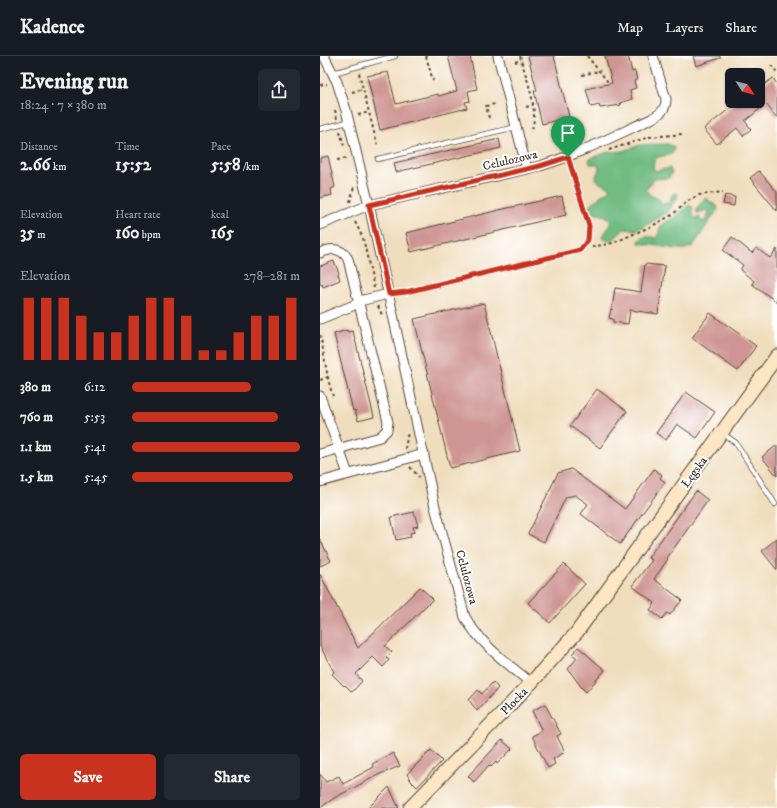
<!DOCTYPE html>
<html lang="en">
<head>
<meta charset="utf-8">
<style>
  body { margin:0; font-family:"IM FELL DW Pica",serif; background:#242831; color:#f1f3f6; height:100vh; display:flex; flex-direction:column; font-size:15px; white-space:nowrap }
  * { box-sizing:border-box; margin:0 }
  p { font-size:13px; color:#9ea1a6 }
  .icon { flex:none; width:22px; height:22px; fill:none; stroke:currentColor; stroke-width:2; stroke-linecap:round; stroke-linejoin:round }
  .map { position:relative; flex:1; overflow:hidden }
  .details { display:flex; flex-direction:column; background:#171b24; width:320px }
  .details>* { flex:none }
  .needle { width:26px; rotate:126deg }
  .buttons { position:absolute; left:405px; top:12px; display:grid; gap:8px }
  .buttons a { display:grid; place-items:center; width:40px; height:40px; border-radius:6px; background:#171b24; box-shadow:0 1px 3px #0004; font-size:20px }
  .pin { position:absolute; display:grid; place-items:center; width:34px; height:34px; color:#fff; margin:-41px -17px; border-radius:50% 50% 50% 0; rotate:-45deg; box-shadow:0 0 4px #0007 }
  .pin .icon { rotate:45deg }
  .round { display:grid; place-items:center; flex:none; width:42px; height:42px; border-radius:6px; background:#242831 }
  .headline { display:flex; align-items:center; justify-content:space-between; height:68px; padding:0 20px }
  h1 { font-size:22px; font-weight:700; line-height:30px }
  .figures { display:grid; grid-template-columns:repeat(3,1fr); gap:6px; height:68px; padding:4px 20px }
  .figures div { display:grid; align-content:center }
  .figures b { font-size:17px; font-weight:700 }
  .figures small { font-size:11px; font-weight:400 }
  .figures p { font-size:11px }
  .chart { height:112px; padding:8px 20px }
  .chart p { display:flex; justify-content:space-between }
  .chart svg { width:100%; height:72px; margin-top:4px; stroke:#c8321e; stroke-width:6 }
  .cta { display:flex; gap:8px; margin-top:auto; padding:8px 20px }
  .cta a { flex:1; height:46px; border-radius:6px; background:#c8321e; color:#fff; font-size:16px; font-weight:700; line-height:46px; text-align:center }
  .cta a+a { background:#242831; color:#f1f3f6 }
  ul { padding:0 20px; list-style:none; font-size:13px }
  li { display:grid; grid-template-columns:64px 48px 1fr; align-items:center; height:30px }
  li i { height:10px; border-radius:5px; background:#c8321e }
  header { display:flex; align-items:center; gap:24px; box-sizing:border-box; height:56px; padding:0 20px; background:#171b24; border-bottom:1px solid #363941 }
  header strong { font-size:19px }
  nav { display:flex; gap:22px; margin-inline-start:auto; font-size:14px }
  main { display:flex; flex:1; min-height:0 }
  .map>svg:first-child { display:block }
  .forest { fill:#72bc84; stroke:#567351 }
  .building { fill:#ce9593 }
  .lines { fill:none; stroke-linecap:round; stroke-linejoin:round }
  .lane-casing { stroke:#564536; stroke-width:6 }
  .street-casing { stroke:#564536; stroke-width:11 }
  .secondary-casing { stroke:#564536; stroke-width:15 }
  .path { stroke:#564536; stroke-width:2; stroke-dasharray:3 3; stroke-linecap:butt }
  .lane { stroke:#fff; stroke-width:4.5 }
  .street { stroke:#fff; stroke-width:9 }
  .secondary { stroke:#fce6c4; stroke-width:13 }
  .route-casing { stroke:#fff; stroke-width:8 }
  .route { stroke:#c8321e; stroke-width:5 }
  .labels { text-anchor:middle; stroke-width:4; stroke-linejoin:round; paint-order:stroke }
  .street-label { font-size:12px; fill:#3b2a1e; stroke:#fff }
</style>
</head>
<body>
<header>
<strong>Kadence</strong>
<nav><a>Map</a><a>Layers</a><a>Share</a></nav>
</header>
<main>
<section class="details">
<div class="headline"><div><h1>Evening run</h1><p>18:24 · 7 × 380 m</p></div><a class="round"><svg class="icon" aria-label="share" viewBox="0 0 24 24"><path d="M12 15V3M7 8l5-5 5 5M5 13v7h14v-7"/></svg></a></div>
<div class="figures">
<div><p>Distance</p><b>2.66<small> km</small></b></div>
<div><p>Time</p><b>15:52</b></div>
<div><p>Pace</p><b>5:58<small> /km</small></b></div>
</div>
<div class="figures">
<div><p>Elevation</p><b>35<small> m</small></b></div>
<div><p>Heart rate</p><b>160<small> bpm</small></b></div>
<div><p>kcal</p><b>165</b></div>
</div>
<div class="chart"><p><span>Elevation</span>278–281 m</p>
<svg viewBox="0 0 160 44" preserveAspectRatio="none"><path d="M5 44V6M15 44V6M25 44V6M35 44V17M45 44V27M55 44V27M65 44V17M75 44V6M85 44V6M95 44V17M105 44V38M115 44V38M125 44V27M135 44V17M145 44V17M155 44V6"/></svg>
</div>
<ul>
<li><b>380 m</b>6:12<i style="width:71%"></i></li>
<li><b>760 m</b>5:53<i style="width:87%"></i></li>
<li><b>1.1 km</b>5:41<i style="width:100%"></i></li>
<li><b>1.5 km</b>5:45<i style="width:96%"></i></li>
</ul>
<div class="cta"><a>Save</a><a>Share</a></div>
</section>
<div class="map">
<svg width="457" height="752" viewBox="0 0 457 752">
  <rect width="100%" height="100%" fill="#fff"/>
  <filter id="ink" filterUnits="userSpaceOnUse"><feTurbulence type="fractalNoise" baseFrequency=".025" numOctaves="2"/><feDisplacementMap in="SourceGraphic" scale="8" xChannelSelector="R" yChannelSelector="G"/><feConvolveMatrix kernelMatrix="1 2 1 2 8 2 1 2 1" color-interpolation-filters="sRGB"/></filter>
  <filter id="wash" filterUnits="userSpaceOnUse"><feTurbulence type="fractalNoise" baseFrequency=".012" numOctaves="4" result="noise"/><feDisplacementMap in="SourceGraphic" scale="16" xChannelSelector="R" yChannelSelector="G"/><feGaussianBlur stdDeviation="0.9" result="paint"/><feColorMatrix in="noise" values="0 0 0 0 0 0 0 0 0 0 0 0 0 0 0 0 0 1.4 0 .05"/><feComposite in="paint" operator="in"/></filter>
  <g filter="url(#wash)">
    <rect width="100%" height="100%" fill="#f0ddbd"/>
    <!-- forest -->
    <g class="forest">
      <path d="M348,88L354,91V93L352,98L338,101L334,105L333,113L337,115L350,112L352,117L349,122L334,123L326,134L331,140C337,141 339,142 341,147C348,150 350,144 352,139L354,137L358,138L357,143L353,147L351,152L348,156L335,164L317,174L304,173L294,183L290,185L283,183L282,180L290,170V164C282,156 279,160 271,156L270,153V148L278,143L280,140L289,135V131C285,129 276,127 276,121C276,118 279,115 279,112L277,108H270L269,105L271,102L288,96L303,95L320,89Z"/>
      <path d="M385,142L388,143L391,147L394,148L397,150L398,153L373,190L365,193H357L319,187V185C323,180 329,180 335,182L339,179C338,167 348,166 356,160C361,157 364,152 369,149L372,151L373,160L375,162L379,161L382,166H384L389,157L387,154L377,157L376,154Z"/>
    </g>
    <g id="blocks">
      <!-- building -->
      <g class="building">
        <path d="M128,0H150L157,33L148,35L150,45L145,46L147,52L60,74L47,20L68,16L76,48L118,38V40L137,35Z"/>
        <path d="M208,0H234L249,61L222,68L214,35H217Z"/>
        <path d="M285,0H308L312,16L315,15L317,24L314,25L316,32L310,34L312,43L300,47L301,49L280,52L279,49L271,51L266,33L292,27Z"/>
        <path d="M373,0H400V2L376,10Z"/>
        <path d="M453,22L457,28V62L446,48L425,65L431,73L423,80L417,72L397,88L384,73L419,45H438V33Z"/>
        <path d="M179,83L181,92L76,116L74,107Z"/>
        <path d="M8,100L15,131L11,133L12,139L0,142V102Z"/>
        <path d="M439,115L457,136V155L430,122Z"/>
        <path d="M405,139L415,141L414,150L403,148Z"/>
        <path d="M242,140L246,159L91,196L86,177L179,154Z"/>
        <path d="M412,181L432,197L436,192L450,202L457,193V246L432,228L434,225L420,214L423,209L403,194Z"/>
        <path d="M14,205L19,217L18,218L20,224L3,231L2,228L0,229V210Z"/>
        <path d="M325,208L345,210L338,258L310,254L308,268L293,266V263L289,262L291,253L292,254L295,232L321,236Z"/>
        <path d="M164,247L200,395L130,412L94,263Z"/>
        <path d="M390,257L436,290L418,315L372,282Z"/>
        <path d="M27,274L28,276L33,275L54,361L38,365L35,354L33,355L14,278Z"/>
        <path d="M277,333L307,355L280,392L250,370Z"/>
        <path d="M366,336L395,356L377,382L357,368L346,384L336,377Z"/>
        <path d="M457,389V420L442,401Z"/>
        <path d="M251,413L305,453L334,413L342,419L340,422L345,426L300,488L261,458L268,448L255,439L246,441L224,486L208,478L238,417Z"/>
        <path d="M376,435L388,444L347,502L348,503L334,523L362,544L350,559L347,557L342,563L330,554L335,547L312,530L332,504L328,502Z"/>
        <path d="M94,456L98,470L93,471L95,476L90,477L91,481L76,484L71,461Z"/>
        <path d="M457,482V514L442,495Z"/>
        <path d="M0,483L11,505L0,510Z"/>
        <path d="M244,508L265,528L230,567L208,547Z"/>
        <path d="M0,518L38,592L100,531L113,543L65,590L72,596L66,602L69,604L63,611L53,601L36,618L42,625L32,636L25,629L24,630L12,618L14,616L0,590Z"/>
        <path d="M258,591L285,614L266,636L262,632L248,613L257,602L252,598Z"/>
        <path d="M173,626L178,632L157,655L149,644L158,634L162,638Z"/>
        <path d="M225,648L241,678L237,680L245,696L233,703L235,708L228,712L212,680L222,675L212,655Z"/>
        <path d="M182,684L192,693L177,708L176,706L171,711L169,709L154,726L148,720Z"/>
        <path d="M111,694L122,705L97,731L91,725L87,718Z"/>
        <path d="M73,697L80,710L58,719L14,742L0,752V718L6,726L19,720L23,728L54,711L52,708Z"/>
        <path d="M69,731L79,752H48Z"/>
      </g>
    </g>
  </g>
  <g filter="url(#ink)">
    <use href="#blocks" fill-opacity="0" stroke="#564536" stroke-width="1"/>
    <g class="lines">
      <defs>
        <g id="lane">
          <path d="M13,17L75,0"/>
          <path d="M0,73L28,66"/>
          <path d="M58,103L196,71"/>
          <path d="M69,238L87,236L260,194L268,184L269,170L248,101"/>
          <path d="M402,377L416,387L455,448"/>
        </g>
        <g id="street">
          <path d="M4,0L17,26L26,54L49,149L114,447L145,561C160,588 187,607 211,627"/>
          <path d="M178,0L207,113"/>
          <path d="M0,169L49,149L220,110C259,98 294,80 331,63C340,58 346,54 346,43L333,0"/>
          <path d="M0,197C11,192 21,191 28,203L68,366L67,374L60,381L0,398"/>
          <path d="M39,245L69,238"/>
          <path d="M0,263L39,247"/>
          <path d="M0,340L28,418"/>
          <path d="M0,426L104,398"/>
        </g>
        <path id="secondary" d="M90,752L211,627L257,576L457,300"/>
      </defs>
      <!-- lane casing -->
      <use href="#lane" class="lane-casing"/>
      <!-- street casing -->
      <use href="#street" class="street-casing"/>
      <!-- secondary casing -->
      <use href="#secondary" class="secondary-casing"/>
      <!-- path -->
      <g class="path">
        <path d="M106,0L113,25"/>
        <path d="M200,0C206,22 220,54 211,76"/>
        <path d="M267,0L288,26"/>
        <path d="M195,6L201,4"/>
        <path d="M451,9L457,16"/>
        <path d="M39,17L57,88"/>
        <path d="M262,19L279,15"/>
        <path d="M0,29L7,28"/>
        <path d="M32,36L43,33"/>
        <path d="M206,51L213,49"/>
        <path d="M15,54L17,63"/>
        <path d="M38,59L49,56"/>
        <path d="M169,62L166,50L175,48"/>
        <path d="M20,75L24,90"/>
        <path d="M289,94L329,81L363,78"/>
        <path d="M17,104L27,102"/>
        <path d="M30,146L34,131"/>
        <path d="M35,166L43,182L54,232"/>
        <path d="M272,191L293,187L332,170L352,159L368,145L379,139L403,136"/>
        <path d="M58,250L62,259"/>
        <path d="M0,279C5,299 6,321 13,340"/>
        <path d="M0,324L8,321"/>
        <path d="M85,393L88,376"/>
        <path d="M90,411L99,421"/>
      </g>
      <!-- lane -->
      <use href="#lane" class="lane"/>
      <!-- street -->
      <use href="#street" class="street"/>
      <!-- secondary -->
      <use href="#secondary" class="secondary"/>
    </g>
  </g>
  <g class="lines" filter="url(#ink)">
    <defs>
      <path id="route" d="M248,101L269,170L268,184L260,194L86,236L69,238L49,149L220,110Z"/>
    </defs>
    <!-- route casing -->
    <use href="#route" class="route-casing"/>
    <!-- route -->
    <use href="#route" class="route"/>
  </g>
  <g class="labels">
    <!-- street labels -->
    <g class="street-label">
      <text transform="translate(190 104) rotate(-13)" y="4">Celulozowa</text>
      <text transform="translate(374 416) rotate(-54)" y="4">Łęgska</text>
      <text transform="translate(147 521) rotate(75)" y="4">Celulozowa</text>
      <text transform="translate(194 645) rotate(-46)" y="4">Płocka</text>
    </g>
  </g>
</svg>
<div class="buttons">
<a><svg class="needle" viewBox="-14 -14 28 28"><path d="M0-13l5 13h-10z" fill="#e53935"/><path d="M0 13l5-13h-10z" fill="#9ea1a6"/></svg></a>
</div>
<div class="pin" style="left:248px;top:101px;background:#1e9e55"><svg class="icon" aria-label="arrive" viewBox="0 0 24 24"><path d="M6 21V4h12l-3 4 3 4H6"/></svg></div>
</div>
</main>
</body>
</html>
